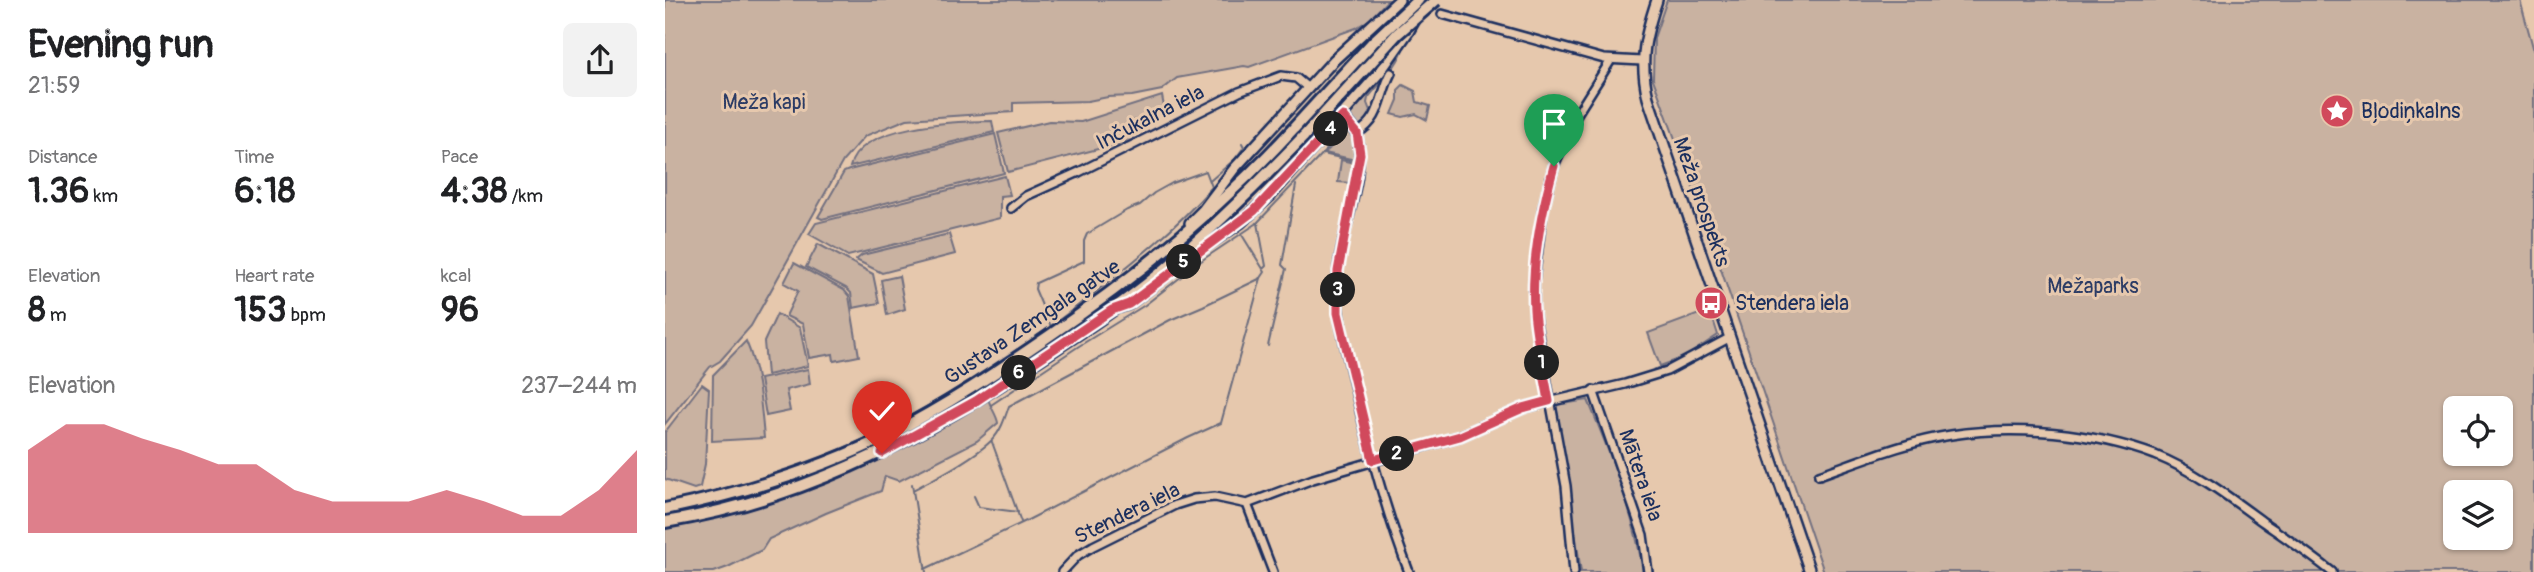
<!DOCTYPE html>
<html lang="en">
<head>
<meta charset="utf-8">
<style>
  body { margin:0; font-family:Pangolin,sans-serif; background:#f2f2f2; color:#202124; height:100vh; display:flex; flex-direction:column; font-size:26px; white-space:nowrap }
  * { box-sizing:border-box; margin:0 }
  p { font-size:23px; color:#757577 }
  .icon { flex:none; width:38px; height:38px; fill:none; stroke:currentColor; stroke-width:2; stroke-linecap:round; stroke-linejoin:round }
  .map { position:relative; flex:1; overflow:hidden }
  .drawer { display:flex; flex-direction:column; background:#fff; width:665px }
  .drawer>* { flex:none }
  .fabs { position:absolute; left:1778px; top:396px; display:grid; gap:14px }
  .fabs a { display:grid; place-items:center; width:70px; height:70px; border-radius:10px; background:#fff; box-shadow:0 2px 5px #0004; font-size:35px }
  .pin { position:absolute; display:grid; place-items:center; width:60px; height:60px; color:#fff; margin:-72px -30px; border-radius:50% 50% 50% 0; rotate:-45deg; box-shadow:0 0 7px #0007 }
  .pin .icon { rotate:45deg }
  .km { position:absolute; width:35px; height:35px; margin:-18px; border-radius:50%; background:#222; color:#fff; font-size:19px; line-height:35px; text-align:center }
  .round { display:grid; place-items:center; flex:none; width:74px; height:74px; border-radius:10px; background:#f2f2f2 }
  .overview { display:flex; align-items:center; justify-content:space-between; height:119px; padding:0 28px }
  h1 { font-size:38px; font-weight:800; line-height:52px }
  .metrics { display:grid; grid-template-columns:repeat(3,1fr); gap:10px; height:119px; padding:7px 28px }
  .metrics div { display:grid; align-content:center }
  .metrics b { font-size:35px; font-weight:800 }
  .metrics small { font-size:19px; font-weight:400 }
  .metrics p { font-size:19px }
  .chart { height:196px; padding:14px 28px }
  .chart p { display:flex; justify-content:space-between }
  .chart svg { width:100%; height:126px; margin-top:7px; fill:#d1495b; opacity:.7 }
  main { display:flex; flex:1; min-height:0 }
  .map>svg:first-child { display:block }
  .green { fill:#c9b2a1; stroke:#727080; stroke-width:2; fill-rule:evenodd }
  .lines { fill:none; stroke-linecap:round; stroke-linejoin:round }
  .stream { stroke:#6b6c7d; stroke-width:2 }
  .minor-casing { stroke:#1b2f5e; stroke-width:12 }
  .tertiary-casing { stroke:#1b2f5e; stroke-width:14 }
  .primary-casing { stroke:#1b2f5e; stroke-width:16 }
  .minor { stroke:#e6c8ad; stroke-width:7 }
  .tertiary { stroke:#e6c8ad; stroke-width:9 }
  .primary { stroke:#e6c8ad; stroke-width:10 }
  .primary-bridge-casing { stroke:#1b2f5e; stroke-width:16; stroke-linecap:butt }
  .primary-bridge { stroke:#e6c8ad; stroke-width:10 }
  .route-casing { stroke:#fff; stroke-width:14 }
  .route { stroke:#d1495b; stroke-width:9 }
  .labels { text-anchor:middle; stroke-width:6; stroke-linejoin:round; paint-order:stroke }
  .park-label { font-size:21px; fill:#2c3c65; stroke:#e6c8ad }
  .poi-label { font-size:21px; fill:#1b2f5e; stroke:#e6c8ad; text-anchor:start }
  .street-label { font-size:21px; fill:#1b2f5e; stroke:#e6c8ad }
</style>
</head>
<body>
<main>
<section class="drawer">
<div class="overview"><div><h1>Evening run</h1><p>21:59</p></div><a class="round"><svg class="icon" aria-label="share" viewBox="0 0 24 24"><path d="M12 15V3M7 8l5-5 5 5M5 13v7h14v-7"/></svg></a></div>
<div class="metrics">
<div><p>Distance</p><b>1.36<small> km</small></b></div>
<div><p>Time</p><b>6:18</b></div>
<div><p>Pace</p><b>4:38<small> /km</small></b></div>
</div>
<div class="metrics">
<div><p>Elevation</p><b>8<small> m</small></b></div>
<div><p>Heart rate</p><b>153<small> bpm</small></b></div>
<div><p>kcal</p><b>96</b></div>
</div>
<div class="chart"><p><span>Elevation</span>237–244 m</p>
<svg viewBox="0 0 160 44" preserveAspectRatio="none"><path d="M0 44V15L10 6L20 6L30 11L40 15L50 20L60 20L70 29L80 33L90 33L100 33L110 29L120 33L130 38L140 38L150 29L160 15V44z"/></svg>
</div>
</section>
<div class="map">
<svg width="1869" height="572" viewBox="0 0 1869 572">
  <rect width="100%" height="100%" fill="#e6c8ad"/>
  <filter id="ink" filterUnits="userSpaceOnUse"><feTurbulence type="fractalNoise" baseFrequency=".0143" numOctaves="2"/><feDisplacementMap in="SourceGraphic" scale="14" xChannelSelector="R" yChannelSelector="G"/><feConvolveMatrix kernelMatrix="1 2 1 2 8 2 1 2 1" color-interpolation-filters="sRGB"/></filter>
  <g filter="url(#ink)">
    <!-- green -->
    <g class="green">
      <path d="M0,0H723L705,19L691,28L584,67L579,66L512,78L497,90L467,96L443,97L423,101L348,103V112L242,119L200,136L178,161L86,326L55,361L45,367L0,424Z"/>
      <path d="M1002,0H1855L1869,51V572H1159L1030,193L988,79L989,38ZM1790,408H1836V453H1790ZM1790,492H1836V537H1790Z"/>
      <path d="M739,46C734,66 716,81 703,98L702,103L707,116L699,127L690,125L685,116L686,113L720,72Z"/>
      <path d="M738,85L750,91L752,102L765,106L762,120L751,114L738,117L727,114L733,100V90Z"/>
      <path d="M497,96L500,112L464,122L468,140L343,172L333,133L384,121L416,122Z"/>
      <path d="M327,121L329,132L185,167C194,124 292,121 327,121Z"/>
      <path d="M676,127L685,129C695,146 690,165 686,183L673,182L676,160L685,162L686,159L660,153L666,147L661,142Z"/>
      <path d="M330,134L339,173L157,219L153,217L179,172L184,170Z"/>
      <path d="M629,135L631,138L607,165L523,245L449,304L291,409L162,473L66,504L0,518V513C55,501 110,489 163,468C207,450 247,425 289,401C418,326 527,245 629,135Z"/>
      <path d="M340,176L345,195L335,196V218L183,256L144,234L151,223Z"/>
      <path d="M284,234L290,254L217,273L191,260L197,255Z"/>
      <path d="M153,244L208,274L214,303L188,308L186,293L181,288L141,267Z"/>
      <path d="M129,263L179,290L184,296L194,356L169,361L168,354L144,358L138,324L121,316L133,291L119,283Z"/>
      <path d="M234,276L240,309L222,315L216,280Z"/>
      <path d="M1045,310L1053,335L1020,357L995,366L983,333Z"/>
      <path d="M112,314L135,328L143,366L102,375L99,342Z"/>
      <path d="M81,341C94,371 96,405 99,438L47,441L48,375Z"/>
      <path d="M143,369L145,384L121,390L125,411L101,416L95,379Z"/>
      <path d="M37,384L44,389L40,464L35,487L29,489L0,479V432Z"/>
      <path d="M323,398C325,407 332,415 333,423L312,441L234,481L220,476L216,491L161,513L104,539L97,550L63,567L49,572H0V526C42,517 84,508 125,495C196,473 260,437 323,398Z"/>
      <path d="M923,400C946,456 969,512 978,572H916L891,405Z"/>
    </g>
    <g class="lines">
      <!-- stream -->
      <g class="stream">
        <path d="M658,154L684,160"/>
        <path d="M546,180L570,159L579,147L577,143"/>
        <path d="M593,223L601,266L599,268"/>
        <path d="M603,346L621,269L617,265L631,185"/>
        <path d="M326,405L414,346L480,305L540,258L591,224L664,147"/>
        <path d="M327,442L356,522"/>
        <path d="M107,475C222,439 335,368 429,293C471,260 511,228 547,187L541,171L507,183L489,193L475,205L462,210L422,234L419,241V261L371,283L370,289L386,327"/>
        <path d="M247,484L261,572"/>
        <path d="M248,490C270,478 309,458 327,440C336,431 340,418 344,406L505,320L538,306L596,278L600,272L577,235"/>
        <path d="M309,496L314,507L353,512"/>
        <path d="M260,569L361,521L523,438L556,423L596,278"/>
      </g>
      <defs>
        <g id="minor">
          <path d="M777,14L939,59L977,61"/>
          <path d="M726,73C714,96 717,119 692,133C702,176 677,227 673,270C669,307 679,341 687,376C702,443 720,509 744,572"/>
          <path d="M346,208L361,196L414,172L574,92L616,76L631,78L643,88"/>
          <path d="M928,390L978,535L983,572"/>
          <path d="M1154,475C1197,460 1240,442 1286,435C1351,425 1428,432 1490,455C1530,471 1564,497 1598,522C1621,538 1645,554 1667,572"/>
          <path d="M582,504L608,572"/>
          <path d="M397,572L413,555L428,546L510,505L529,499L550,497L582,504L648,479L795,436L858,408L960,384L1002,371L1064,338"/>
          <path d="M909,572L901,486L869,312V281L878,209L889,166L912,114L946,60"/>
        </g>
        <g id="tertiary">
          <path d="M992,0C980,36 974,60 983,98L1145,572"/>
          <path d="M678,116L692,133"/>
          <path d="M525,223L538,210L569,169L669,60L734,0"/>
          <path d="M455,307L464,304L532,252L575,223L605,196L715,72L743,32L761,0"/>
        </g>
        <g id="primary">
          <path d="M0,509C78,493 154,470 226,434C281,406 333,371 384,336C474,275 556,208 630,127"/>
          <path d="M0,522C130,501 245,444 354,372C401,341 449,311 493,275C545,232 592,185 639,136"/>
        </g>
      </defs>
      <!-- minor casing -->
      <use href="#minor" class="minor-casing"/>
      <!-- tertiary casing -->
      <use href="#tertiary" class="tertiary-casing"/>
      <!-- primary casing -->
      <use href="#primary" class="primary-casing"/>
      <!-- minor -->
      <use href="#minor" class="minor"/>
      <!-- tertiary -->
      <use href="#tertiary" class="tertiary"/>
      <!-- primary -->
      <use href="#primary" class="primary"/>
      <defs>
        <g id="primary-bridge">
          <path d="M630,127L708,42L753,0"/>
          <path d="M639,136L732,34L771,0"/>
        </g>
      </defs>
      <!-- primary-bridge casing -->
      <use href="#primary-bridge" class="primary-bridge-casing"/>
      <!-- primary-bridge -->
      <use href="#primary-bridge" class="primary-bridge"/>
    </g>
  </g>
  <g class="lines" filter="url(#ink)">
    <defs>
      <path id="route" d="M217,453L311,401L447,310L464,304L589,211L678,116L692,133L695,154L673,271V313L708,460L795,436L858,408L884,401C879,371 871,340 869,310C866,262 876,213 889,166"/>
    </defs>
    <!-- route casing -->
    <use href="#route" class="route-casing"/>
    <!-- route -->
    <use href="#route" class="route"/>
  </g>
  <!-- icons -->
  <defs>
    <symbol id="sight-disc" viewBox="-11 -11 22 22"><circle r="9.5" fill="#d1495b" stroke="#e6c8ad"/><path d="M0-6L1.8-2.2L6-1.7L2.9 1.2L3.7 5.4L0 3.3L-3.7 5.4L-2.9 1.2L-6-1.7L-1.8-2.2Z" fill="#fff"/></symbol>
    <symbol id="bus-disc" viewBox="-11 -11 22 22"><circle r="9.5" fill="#d1495b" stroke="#e6c8ad"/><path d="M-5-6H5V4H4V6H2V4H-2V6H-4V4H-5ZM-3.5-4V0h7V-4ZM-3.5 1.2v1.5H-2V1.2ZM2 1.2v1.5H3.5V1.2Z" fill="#fff"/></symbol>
  </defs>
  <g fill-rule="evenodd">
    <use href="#sight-disc" x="1653" y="92" width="38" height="38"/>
    <use href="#bus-disc" x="1027" y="284" width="38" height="38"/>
  </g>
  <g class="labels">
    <!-- park labels -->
    <g class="park-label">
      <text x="99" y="109">Meža kapi</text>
      <text x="1428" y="293">Mežaparks</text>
    </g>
    <!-- poi labels -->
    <g class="poi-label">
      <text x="1696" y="118">Bļodiņkalns</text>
      <text x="1070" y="310">Stendera iela</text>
    </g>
    <!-- street labels -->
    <g class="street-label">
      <text transform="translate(485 117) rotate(-27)" y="7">Inčukalna iela</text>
      <text transform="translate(1037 202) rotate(71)" y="7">Meža prospekts</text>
      <text transform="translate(367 322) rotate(-34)" y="7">Gustava Zemgala gatve</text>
      <text transform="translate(976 475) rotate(71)" y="7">Mātera iela</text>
      <text transform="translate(462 513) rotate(-26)" y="7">Stendera iela</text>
    </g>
  </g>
</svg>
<div class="fabs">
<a><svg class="icon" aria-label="locate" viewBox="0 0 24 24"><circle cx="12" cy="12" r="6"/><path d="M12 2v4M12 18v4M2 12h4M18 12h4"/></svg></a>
<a><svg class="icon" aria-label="layers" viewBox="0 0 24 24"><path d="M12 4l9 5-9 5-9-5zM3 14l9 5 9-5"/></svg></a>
</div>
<div class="pin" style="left:889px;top:166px;background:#1e9e55"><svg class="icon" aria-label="arrive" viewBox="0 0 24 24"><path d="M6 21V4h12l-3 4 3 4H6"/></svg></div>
<div class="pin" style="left:217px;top:453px;background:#d93025"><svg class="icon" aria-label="check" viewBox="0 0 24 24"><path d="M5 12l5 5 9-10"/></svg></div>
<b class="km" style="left:877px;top:363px">1</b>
<b class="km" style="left:732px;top:454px">2</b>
<b class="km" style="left:673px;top:290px">3</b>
<b class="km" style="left:666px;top:129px">4</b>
<b class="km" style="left:519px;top:262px">5</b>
<b class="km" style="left:354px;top:373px">6</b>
</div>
</main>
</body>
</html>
